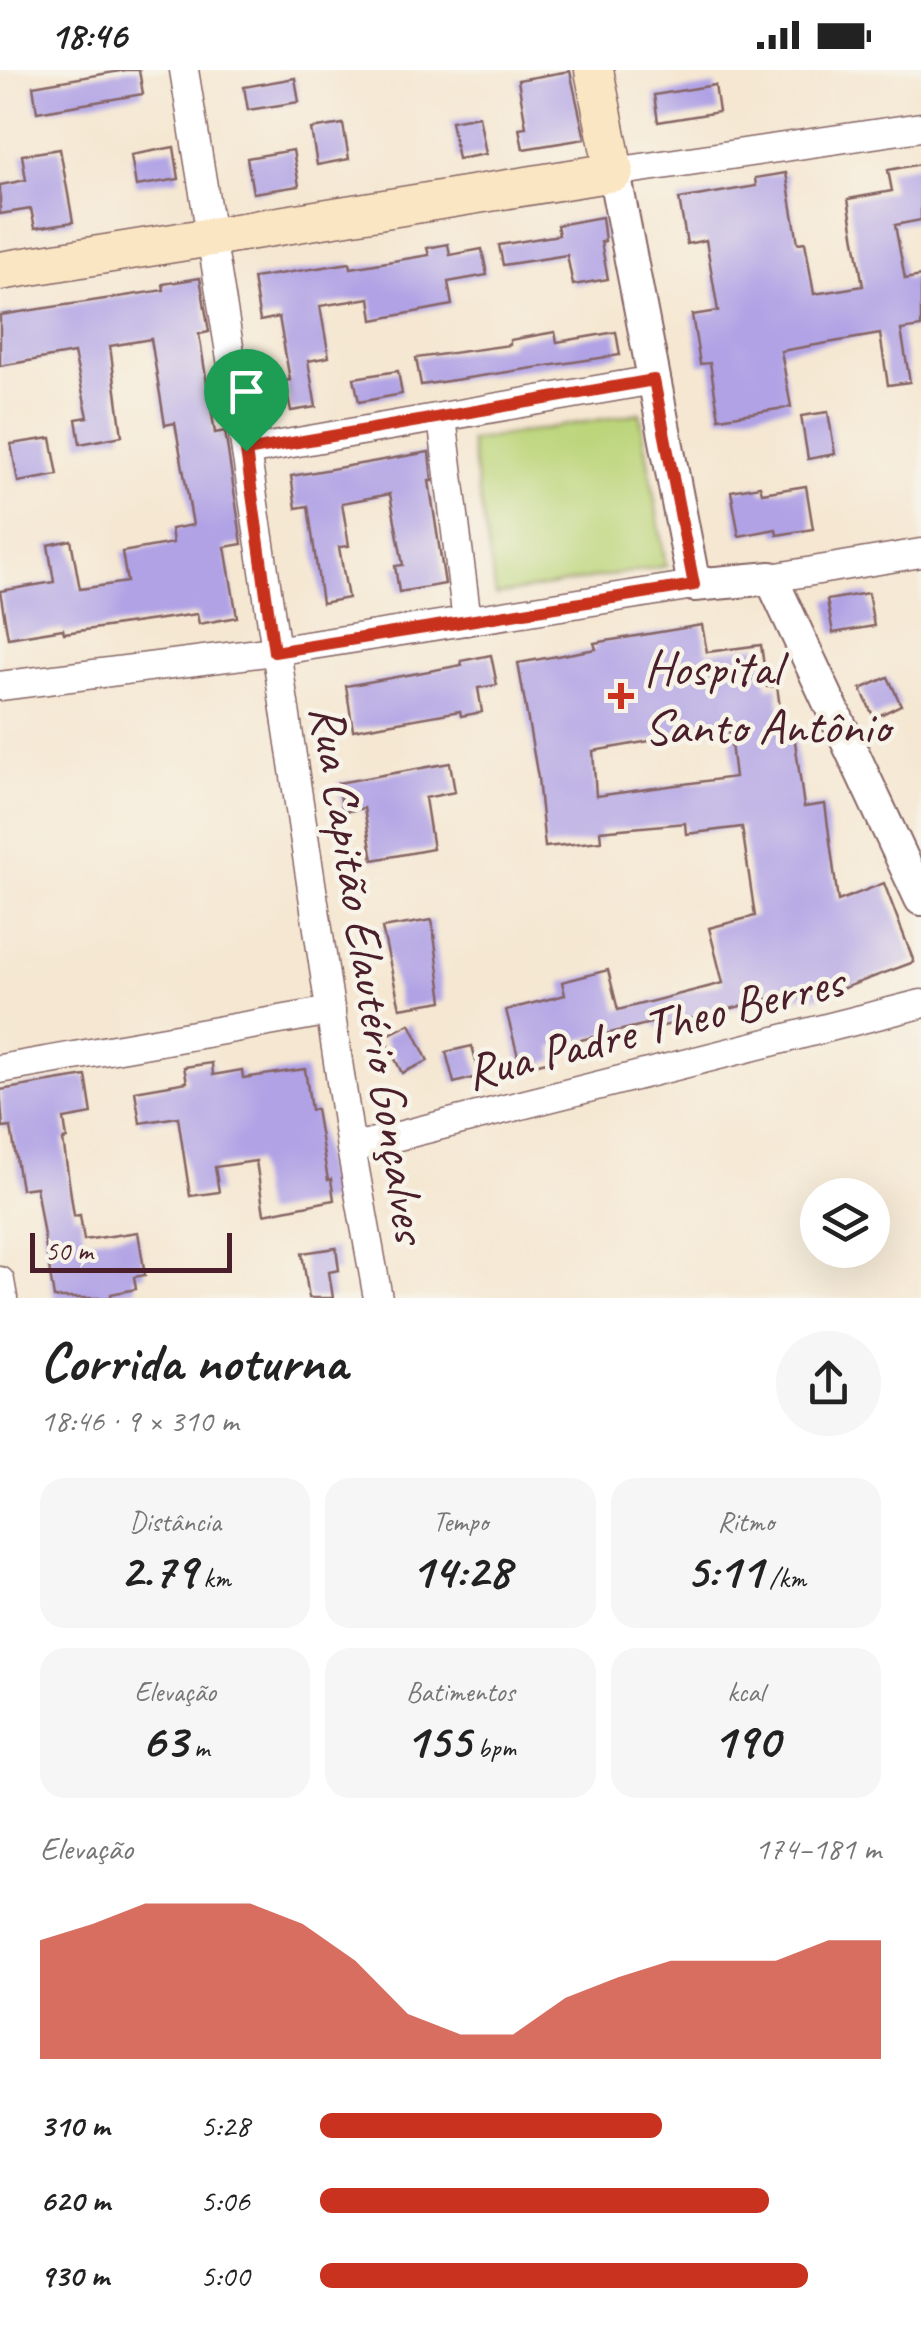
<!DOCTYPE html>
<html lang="pt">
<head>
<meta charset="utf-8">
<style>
  body { margin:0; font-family:Caveat,sans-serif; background:#f6f6f6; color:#222; height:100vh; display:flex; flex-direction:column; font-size:38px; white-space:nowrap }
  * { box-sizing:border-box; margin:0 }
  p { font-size:32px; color:#767676 }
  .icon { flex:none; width:55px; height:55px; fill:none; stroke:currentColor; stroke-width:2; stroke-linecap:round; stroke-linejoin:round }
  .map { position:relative; height:1228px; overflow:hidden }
  .sheet { display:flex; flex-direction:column; background:#fff; flex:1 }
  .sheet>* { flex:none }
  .fabs { position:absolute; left:800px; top:1108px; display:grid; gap:20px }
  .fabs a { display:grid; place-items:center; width:90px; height:90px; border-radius:50%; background:#fff; box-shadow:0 10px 40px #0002; font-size:50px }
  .scale { position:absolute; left:30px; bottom:25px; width:202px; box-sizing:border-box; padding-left:10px; border:5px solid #4a1f2b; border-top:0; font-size:28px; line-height:35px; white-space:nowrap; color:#4a1f2b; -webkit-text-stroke:8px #f7f3e8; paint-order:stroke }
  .pin { position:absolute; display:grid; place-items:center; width:85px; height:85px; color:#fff; margin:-102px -42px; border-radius:50% 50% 50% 0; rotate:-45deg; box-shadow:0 0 10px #0007 }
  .pin .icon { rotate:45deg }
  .round { display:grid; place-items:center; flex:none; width:105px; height:105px; border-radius:52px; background:#f6f6f6 }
  .head { display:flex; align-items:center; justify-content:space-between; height:170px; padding:0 40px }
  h1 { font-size:55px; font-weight:600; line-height:75px }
  .stats { display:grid; grid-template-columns:repeat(3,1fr); gap:15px; height:170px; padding:10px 40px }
  .stats div { display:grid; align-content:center; border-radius:25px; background:#f6f6f6; text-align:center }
  .stats b { font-size:50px; font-weight:600 }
  .stats small { font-size:28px; font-weight:400 }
  .stats p { font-size:28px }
  .chart { height:280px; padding:20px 40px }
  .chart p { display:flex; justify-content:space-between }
  .chart svg { width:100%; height:180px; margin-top:10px; fill:#c8321e; opacity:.7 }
  ul { padding:0 40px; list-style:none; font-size:32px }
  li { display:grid; grid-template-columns:160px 120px 1fr; align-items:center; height:75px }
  li i { height:25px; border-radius:12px; background:#c8321e }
  .status { display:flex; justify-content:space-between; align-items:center; height:70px; padding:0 50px; background:#fff; direction:ltr }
  .status svg { height:28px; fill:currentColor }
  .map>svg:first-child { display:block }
  .green { fill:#bcd57a; stroke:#837a52; stroke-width:2.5 }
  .building { fill:#b0a2e5; fill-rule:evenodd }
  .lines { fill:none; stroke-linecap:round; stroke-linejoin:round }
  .minor-casing { stroke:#866565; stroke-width:31 }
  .tertiary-casing { stroke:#866565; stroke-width:36 }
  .secondary-casing { stroke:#866565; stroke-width:41 }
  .minor { stroke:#fff; stroke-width:28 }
  .tertiary { stroke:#fff; stroke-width:32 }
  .secondary { stroke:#fbe6c3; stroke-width:38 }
  .route-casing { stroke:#fff; stroke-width:20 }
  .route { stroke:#c8321e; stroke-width:12 }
  .poi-dot { fill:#c8321e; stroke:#f7f3e8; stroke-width:4 }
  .labels { text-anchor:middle; stroke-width:9; stroke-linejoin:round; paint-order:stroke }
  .poi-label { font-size:50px; fill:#4a1f2b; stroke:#f7f3e8; text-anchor:start }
  .street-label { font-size:50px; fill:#4a1f2b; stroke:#f7f3e8 }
</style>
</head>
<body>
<div class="status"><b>18:46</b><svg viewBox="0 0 49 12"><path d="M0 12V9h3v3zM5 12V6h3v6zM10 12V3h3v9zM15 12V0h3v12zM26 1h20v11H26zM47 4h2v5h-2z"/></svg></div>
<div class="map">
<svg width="921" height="1228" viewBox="0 0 921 1228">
  <rect width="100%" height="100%" fill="#f7f3e8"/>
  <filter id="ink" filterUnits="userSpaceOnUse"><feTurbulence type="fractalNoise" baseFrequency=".01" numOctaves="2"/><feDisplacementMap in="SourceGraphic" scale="20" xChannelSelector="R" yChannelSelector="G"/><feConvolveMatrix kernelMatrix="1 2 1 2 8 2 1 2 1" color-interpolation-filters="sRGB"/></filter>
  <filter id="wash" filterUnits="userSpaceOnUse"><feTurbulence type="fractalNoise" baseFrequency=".0048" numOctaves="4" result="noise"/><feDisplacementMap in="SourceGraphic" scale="40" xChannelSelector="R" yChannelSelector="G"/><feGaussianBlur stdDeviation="2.25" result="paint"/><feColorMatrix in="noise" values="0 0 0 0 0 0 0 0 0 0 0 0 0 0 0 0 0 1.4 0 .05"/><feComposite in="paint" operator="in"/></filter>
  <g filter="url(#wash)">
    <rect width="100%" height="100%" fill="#f5e7d1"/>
    <!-- green -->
    <path class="green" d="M640,343L666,496L496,525L470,371Z"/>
    <g id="blocks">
      <!-- building -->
      <g class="building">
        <path d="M126,0H139L143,24L37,42L33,16Z"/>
        <path d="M570,1L585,69L523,79L519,58L526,57L518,10Z"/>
        <path d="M295,8L299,32L248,40L244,17Z"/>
        <path d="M715,15L719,42L658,52L654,25Z"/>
        <path d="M479,46L486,84L458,89L451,51Z"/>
        <path d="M343,54L349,89L317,95L311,59Z"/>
        <path d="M174,77L179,109L136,116L131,85Z"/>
        <path d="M60,79L73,152L35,158L31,139L0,144V115L26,110L22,85Z"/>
        <path d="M293,80L299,116L253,123L247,88Z"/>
        <path d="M921,94V150L895,155L905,209L921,206V257L901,260L910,312L888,315L880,264L781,281L791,337L719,348L710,293L700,294L692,245L718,241L706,170L687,174L679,129L756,116L755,108L786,103L798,173L805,172L814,224L863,216L848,129L892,121L888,100Z"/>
        <path d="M602,147L605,171L601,172L608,209L573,215L567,185L503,195L499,175L559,165L557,155Z"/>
        <path d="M448,174L450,185L482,179L487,205L448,212L452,235L373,250L370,228L320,236L329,287L308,291L316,337L291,341L285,311L290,310L279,247L260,251L253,208L350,193L351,198L429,185L427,178Z"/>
        <path d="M200,208L209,262L199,264L215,363L225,361L242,474L225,477L237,547L199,554L197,544L64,563L63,559L8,568L0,521L54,512L48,475L71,470L80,519L127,512L122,482L173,473L171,459L193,455L175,353L165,355L151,269L110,276L122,366L80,374L76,349L88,347L74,283L0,296V245L164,220L163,214Z"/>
        <path d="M555,262L557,272L616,262L620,285L421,315L416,288L510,275V270Z"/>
        <path d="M398,301L402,324L359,332L354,308Z"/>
        <path d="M828,342L835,384L808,389L801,346Z"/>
        <path d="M51,368L58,405L18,412L11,374Z"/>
        <path d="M429,382L432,411H429L445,514L399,522L395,496L403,495L390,424L342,433L349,476L339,477L348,528L322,533L308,436L296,438L291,406Z"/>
        <path d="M760,416L762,423L806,416L813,459L777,465L776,459L739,466L731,421Z"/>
        <path d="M868,523L874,556L833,563L827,530Z"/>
        <path d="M702,555L707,582L761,575L767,617L777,616L784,666L794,664L804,737L825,734L838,831L884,813L914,892L814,929L813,924L777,933L776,927L656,958L655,952L552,977L555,990L521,998L506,940L565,925L562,912L608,900L618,940L723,913L709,858L755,846L742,757L686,764L685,753L600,761L601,771L545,777L538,708L518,593L596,579L594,573ZM729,657L735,707L596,726L593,681Z"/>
        <path d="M491,585L497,615L478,618L482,642L461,646L460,641L353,660L346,616L462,595L461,591Z"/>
        <path d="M888,607L901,635L874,648L861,619Z"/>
        <path d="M450,693L455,722L425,728L433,779L373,790L364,738L343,742L338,713Z"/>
        <path d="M432,850L443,931L400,938L382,858Z"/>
        <path d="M410,954L428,991L402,1003L384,967Z"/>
        <path d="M472,976L480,1006L454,1013L446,982Z"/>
        <path d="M212,993L213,1005L242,1000L243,1008L305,999L311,1040L316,1039L328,1110L331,1109L334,1130L264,1144L256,1091L215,1097L219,1122L190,1126L178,1047L140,1053L135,1021L187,1012L184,997Z"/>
        <path d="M86,1006L92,1044L64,1049L67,1069L63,1070L74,1146L80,1145L84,1170L138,1162L145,1205L134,1207L136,1219L111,1224V1228H54L36,1117L21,1119L11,1057L3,1058L0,1020Z"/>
        <path d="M336,1178L339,1200L329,1202L333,1228H309L302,1183Z"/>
      </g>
    </g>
  </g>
  <g filter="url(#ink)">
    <use href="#blocks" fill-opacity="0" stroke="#866565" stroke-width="2.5"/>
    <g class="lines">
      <defs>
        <g id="minor">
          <path d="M184,0L246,381L351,1078L378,1228"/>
          <path d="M614,102L921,57"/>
          <path d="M442,348L467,551"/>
          <path d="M246,381L654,310"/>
          <path d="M771,508L921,483"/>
          <path d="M0,616L274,581L694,515"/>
          <path d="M0,999L331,941"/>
          <path d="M351,1078L921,934"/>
          <path d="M0,1211L3,1228"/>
        </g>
        <path id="tertiary" d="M614,102L694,515L771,508L921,829"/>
        <path id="secondary" d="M0,201L614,102L594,0"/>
      </defs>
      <!-- minor casing -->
      <use href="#minor" class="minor-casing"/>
      <!-- tertiary casing -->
      <use href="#tertiary" class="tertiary-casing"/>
      <!-- secondary casing -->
      <use href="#secondary" class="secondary-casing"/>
      <!-- minor -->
      <use href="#minor" class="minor"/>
      <!-- tertiary -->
      <use href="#tertiary" class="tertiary"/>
      <!-- secondary -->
      <use href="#secondary" class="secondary"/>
    </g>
  </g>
  <g class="lines" filter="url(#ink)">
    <defs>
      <path id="route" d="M654,310L694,515L274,582L246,381Z"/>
    </defs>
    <!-- route casing -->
    <use href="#route" class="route-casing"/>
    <!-- route -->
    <use href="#route" class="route"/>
  </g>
  <!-- markers -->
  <path class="poi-dot" d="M616 611h10v10h10v10h-10v10h-10v-10h-10v-10h10z"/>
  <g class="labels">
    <!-- poi labels -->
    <g class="poi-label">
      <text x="644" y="615">Hospital<tspan x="644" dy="58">Santo Antônio</tspan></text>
    </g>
    <!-- street labels -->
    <g class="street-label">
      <text transform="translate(371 903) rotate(81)" y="18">Rua Capitão Elautério Gonçalves</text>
      <text transform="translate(654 955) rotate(-14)" y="18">Rua Padre Theo Berres</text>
    </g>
  </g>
</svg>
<div class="fabs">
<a><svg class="icon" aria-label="layers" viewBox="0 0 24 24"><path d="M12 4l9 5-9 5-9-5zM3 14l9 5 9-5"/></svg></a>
</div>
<div class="scale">50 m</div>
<div class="pin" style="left:246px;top:381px;background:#1e9e55"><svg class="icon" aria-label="arrive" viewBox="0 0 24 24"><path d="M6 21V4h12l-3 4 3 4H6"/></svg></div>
</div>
<section class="sheet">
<div class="head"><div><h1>Corrida noturna</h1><p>18:46 · 9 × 310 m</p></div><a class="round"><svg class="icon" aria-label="share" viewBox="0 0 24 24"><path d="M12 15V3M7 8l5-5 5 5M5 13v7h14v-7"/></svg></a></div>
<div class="stats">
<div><p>Distância</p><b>2.79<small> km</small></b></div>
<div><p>Tempo</p><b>14:28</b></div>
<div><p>Ritmo</p><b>5:11<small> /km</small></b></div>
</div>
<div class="stats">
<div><p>Elevação</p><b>63<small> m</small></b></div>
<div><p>Batimentos</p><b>155<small> bpm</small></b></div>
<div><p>kcal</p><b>190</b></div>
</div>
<div class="chart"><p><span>Elevação</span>174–181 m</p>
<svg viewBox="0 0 160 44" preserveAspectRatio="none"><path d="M0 44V15L10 11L20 6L30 6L40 6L50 11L60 20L70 33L80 38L90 38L100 29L110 24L120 20L130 20L140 20L150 15L160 15V44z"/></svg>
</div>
<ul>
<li><b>310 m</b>5:28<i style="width:61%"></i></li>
<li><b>620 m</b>5:06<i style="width:80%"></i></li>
<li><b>930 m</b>5:00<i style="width:87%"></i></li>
</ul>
</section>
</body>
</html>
